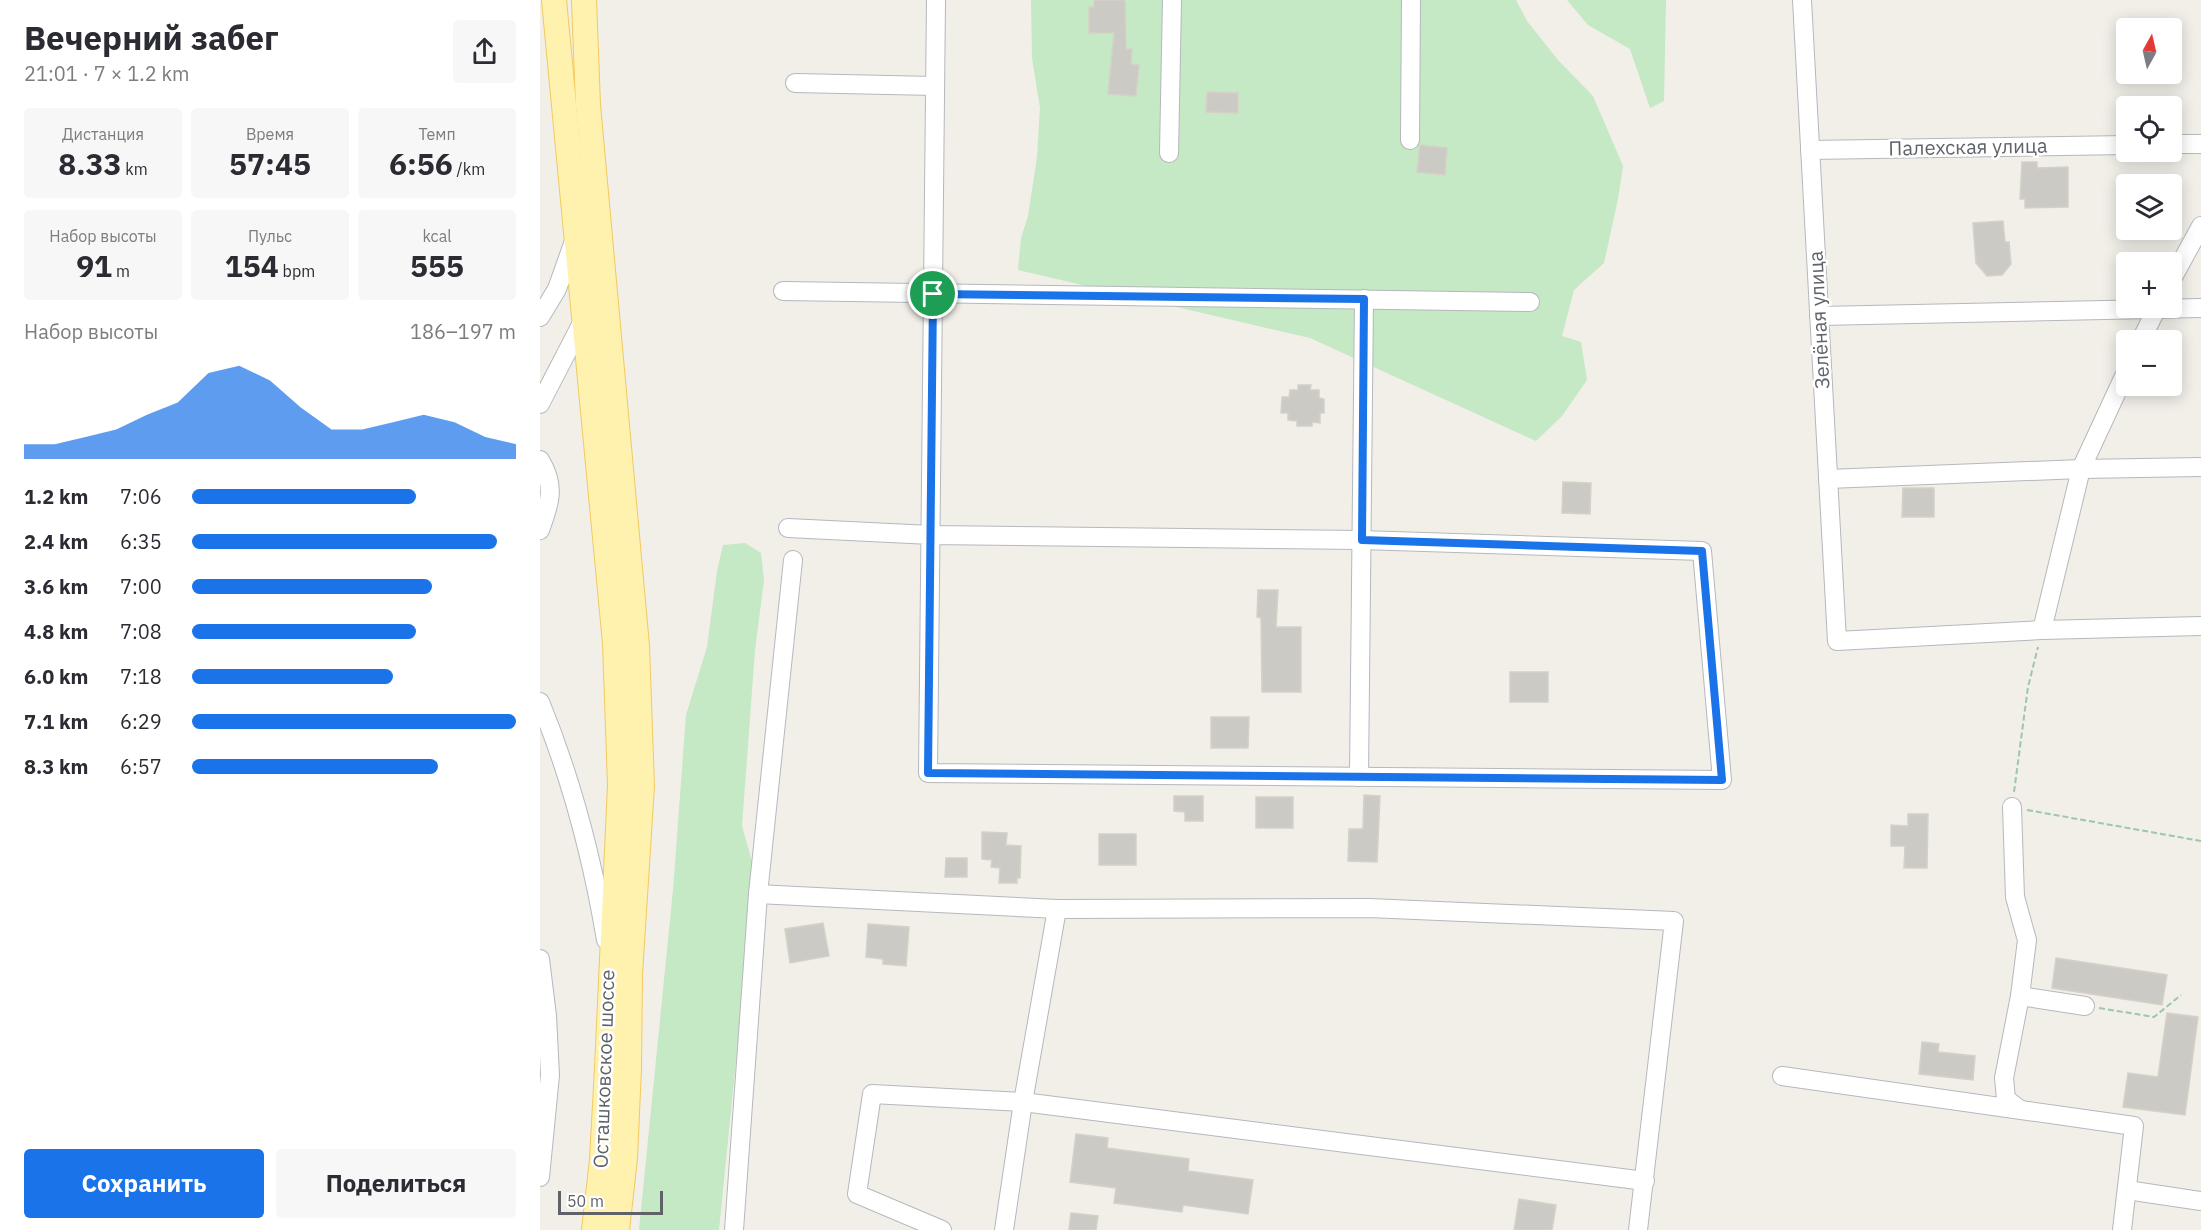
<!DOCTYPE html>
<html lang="ru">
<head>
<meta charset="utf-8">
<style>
  body { margin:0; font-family:"IBM Plex Sans",sans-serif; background:#f7f7f7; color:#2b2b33; height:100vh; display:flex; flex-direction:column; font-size:22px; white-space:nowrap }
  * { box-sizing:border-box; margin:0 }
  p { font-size:20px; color:#7c7c81 }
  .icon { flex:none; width:33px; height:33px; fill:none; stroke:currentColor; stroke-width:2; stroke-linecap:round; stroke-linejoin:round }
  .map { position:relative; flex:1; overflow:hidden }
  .side { display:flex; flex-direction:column; background:#fff; width:540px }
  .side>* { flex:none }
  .needle { width:39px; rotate:8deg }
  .buttons { position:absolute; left:1576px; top:18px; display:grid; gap:12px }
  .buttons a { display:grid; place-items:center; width:66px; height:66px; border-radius:6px; background:#fff; box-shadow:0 3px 15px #0003; font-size:30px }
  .scale { position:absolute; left:18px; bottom:15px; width:105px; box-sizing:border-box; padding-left:6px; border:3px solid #5f6368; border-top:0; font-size:16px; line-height:21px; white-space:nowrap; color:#5f6368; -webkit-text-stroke:4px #fff; paint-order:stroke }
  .pin { position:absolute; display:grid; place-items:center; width:51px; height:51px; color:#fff; margin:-26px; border:3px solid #fff; border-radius:50%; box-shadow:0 2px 6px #0007 }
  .round { display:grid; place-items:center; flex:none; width:63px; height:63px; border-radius:6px; background:#f7f7f7 }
  .head { display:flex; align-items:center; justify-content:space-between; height:102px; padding:0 24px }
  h1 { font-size:33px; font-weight:700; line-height:45px }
  .stats { display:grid; grid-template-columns:repeat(3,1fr); gap:9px; height:102px; padding:6px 24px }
  .stats div { display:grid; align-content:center; border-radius:6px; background:#f7f7f7; text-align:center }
  .stats b { font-size:30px; font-weight:700 }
  .stats small { font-size:16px; font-weight:400 }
  .stats p { font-size:16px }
  .chart { height:168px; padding:12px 24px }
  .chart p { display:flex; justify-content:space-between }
  .chart svg { width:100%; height:108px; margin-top:6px; fill:#1a73e8; opacity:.7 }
  .action { display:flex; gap:12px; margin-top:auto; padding:12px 24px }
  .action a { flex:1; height:69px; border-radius:6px; background:#1a73e8; color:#fff; font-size:24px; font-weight:700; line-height:69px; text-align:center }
  .action a+a { background:#f7f7f7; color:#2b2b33 }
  ul { padding:0 24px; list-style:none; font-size:20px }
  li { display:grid; grid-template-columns:96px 72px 1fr; align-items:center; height:45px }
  li i { height:15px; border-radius:8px; background:#1a73e8 }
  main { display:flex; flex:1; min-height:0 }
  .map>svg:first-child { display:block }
  .green { fill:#c5e8c5 }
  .building { fill:#cccac5; stroke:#d6d1c6; stroke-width:1.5 }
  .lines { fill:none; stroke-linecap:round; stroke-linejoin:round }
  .minor-casing { stroke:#b5b8bc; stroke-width:20 }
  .major-casing { stroke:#f2c960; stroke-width:26 }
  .path { stroke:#9cc7a9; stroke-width:2; stroke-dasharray:6 3; stroke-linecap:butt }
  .minor { stroke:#fff; stroke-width:18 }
  .major { stroke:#fff2af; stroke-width:24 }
  .route-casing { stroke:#fff; stroke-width:12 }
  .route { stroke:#1a73e8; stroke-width:8 }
  .labels { text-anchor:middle; stroke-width:5; stroke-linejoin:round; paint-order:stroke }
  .street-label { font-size:20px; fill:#5f6368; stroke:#fff }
</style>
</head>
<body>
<main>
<section class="side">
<div class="head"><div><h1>Вечерний забег</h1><p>21:01 · 7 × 1.2 km</p></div><a class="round"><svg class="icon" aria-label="share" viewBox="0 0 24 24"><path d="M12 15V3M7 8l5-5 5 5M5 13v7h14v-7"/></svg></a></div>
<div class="stats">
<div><p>Дистанция</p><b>8.33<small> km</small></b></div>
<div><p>Время</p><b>57:45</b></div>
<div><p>Темп</p><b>6:56<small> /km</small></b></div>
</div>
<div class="stats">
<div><p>Набор высоты</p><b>91<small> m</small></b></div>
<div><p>Пульс</p><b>154<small> bpm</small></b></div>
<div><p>kcal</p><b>555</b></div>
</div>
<div class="chart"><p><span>Набор высоты</span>186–197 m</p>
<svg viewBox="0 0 160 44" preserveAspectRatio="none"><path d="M0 44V38L10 38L20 35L30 32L40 26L50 21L60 9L70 6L80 12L90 23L100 32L110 32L120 29L130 26L140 29L150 35L160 38V44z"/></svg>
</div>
<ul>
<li><b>1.2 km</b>7:06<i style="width:69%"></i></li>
<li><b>2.4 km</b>6:35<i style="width:94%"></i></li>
<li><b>3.6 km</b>7:00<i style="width:74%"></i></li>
<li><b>4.8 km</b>7:08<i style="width:69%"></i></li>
<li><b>6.0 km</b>7:18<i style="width:62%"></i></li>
<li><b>7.1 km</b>6:29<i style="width:100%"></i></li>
<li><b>8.3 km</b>6:57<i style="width:76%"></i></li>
</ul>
<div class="action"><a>Сохранить</a><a>Поделиться</a></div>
</section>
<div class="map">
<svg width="1661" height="1230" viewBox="0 0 1661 1230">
  <rect width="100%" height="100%" fill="#f1efe8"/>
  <!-- green -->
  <g class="green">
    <path d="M491,0H976L987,21L1018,60L1053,96L1083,166L1078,199L1064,263L1034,290L1022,336L1041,342L1047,380L1022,416L996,441L770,338L478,270L481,238L488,216L497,157L500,108L492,58Z"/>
    <path d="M1027,0H1126L1124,101L1110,108L1090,49L1048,25Z"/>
    <path d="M205,543L221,553L224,580L215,650L202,826L215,872L179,1230H99L133,890L146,715L167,647L177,571L183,545Z"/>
  </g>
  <!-- building -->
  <g class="building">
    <path d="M554,0H585L586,49H592L591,64L599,65L596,96L568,94L574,33H549V7H554Z"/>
    <path d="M667,92L698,93V113L666,112Z"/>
    <path d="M880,145L907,148L905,175L877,172Z"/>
    <path d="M1482,162H1497V168L1528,167V207L1485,208V199H1480Z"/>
    <path d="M1463,221L1465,242H1469L1471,264L1462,275L1447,276L1436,263L1433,223Z"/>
    <path d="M758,385H771L770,390H779V398L784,399V413H780V423L772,422V426H757V421L748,420V413H741L742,397H749L750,390H758Z"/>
    <path d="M1023,482L1051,483L1050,514L1022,513Z"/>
    <path d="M1363,488H1394V517H1362Z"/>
    <path d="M718,590H738L736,627H761V692H722L721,618L717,617Z"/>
    <rect x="970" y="672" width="38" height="30"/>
    <path d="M671,717H709L708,748H671Z"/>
    <path d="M824,795L840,796L837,862L808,861L809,829H823Z"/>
    <path d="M634,796H663V821H645V812L634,811Z"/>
    <rect x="716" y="797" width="37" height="31"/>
    <path d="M1368,814H1388L1387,868H1364L1365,846H1351V825L1368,826Z"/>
    <path d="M442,832L467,833L466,845L481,846L480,878H477V883H459L460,868L451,867L452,860L442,859Z"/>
    <rect x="559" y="834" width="37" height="31"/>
    <path d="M406,858H427V877H405Z"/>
    <path d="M283,923L289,956L250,963L245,929Z"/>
    <path d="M328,924L369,927L366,966L343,964V959L326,957Z"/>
    <path d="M1516,958L1627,975L1622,1005L1512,988Z"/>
    <path d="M1627,1013L1658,1017L1645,1115L1583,1107L1588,1073L1618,1077Z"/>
    <path d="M1382,1042L1399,1044L1398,1052L1435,1056L1433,1080L1379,1074Z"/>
    <path d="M536,1134L568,1138L567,1148L649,1159L648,1171L713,1180L708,1214L643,1205L642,1212L574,1203L576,1188L530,1182Z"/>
    <path d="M979,1199L1016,1205L1012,1230H974Z"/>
    <path d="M531,1213L558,1216L556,1230H529Z"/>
  </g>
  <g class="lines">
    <defs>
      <g id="minor">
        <path d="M1262,0L1297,641L1502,630L1661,626"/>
        <path d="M255,83L395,86"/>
        <path d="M870,140L871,0"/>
        <path d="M1632,144H1661"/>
        <path d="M1270,150L1587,145"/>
        <path d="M629,153L632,0"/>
        <path d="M1632,279L1661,226"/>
        <path d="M243,291L990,302"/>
        <path d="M1279,316L1661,308"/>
        <path d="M0,317L17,289L34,241"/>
        <path d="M1601,340L1617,308"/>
        <path d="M0,404L44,319"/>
        <path d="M0,460C16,486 10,503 0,530"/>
        <path d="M1288,479L1541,469L1661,467"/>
        <path d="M248,528L391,535L821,540L1162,551L1182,780L388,773L396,0"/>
        <path d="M1502,630L1541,469L1587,370"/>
        <path d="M0,702C32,780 52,856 66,940"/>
        <path d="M819,777L824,299"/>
        <path d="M1472,807L1475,897L1487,940L1480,996L1545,1006"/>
        <path d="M218,894L517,909L829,908L1134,921L1098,1230"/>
        <path d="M0,959L7,1016L10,1075L0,1177"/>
        <path d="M1242,1076L1594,1126L1582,1230"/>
        <path d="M1479,1109L1466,1099L1464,1078L1480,996"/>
        <path d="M1587,1190L1661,1201"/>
        <path d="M194,1230L218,894L253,560"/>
        <path d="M402,1230L317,1194L332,1094L483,1102L1105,1181"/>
        <path d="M464,1230L483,1102L517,909"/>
      </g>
      <g id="major">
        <path d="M14,0L75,643L80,785L67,1068L62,1160L54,1230"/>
        <path d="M44,0L48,105L97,646L102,786L90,974L89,1068L85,1158L77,1230"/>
      </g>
    </defs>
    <!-- minor casing -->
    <use href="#minor" class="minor-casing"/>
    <!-- major casing -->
    <use href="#major" class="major-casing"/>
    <!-- path -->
    <g class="path">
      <path d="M1474,792L1488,687L1498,647"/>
      <path d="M1487,810L1661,841"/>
      <path d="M1559,1008L1614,1017L1641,995"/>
    </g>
    <!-- minor -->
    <use href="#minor" class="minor"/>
    <!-- major -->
    <use href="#major" class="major"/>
  </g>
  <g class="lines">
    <defs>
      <path id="route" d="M393,294L824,299L822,540L1162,551L1182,780L388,773Z"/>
    </defs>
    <!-- route casing -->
    <use href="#route" class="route-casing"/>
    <!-- route -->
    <use href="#route" class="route"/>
  </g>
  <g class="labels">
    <!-- street labels -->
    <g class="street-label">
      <text transform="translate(1428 147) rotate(-1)" y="7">Палехская улица</text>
      <text transform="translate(1279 320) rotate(-93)" y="7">Зелёная улица</text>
      <text transform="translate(64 1069) rotate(-88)" y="7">Осташковское шоссе</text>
    </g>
  </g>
</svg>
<div class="buttons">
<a><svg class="needle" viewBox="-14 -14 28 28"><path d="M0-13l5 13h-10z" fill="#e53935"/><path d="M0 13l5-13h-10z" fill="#7c7c81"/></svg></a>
<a><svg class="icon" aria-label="locate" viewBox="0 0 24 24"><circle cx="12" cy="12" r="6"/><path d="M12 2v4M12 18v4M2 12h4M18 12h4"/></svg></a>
<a><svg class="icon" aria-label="layers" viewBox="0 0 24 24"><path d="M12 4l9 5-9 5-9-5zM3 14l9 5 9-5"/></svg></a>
<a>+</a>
<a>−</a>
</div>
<div class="scale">50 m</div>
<div class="pin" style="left:393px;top:294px;background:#1e9e55"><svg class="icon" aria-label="arrive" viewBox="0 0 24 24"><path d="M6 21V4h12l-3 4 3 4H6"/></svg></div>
</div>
</main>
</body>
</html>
